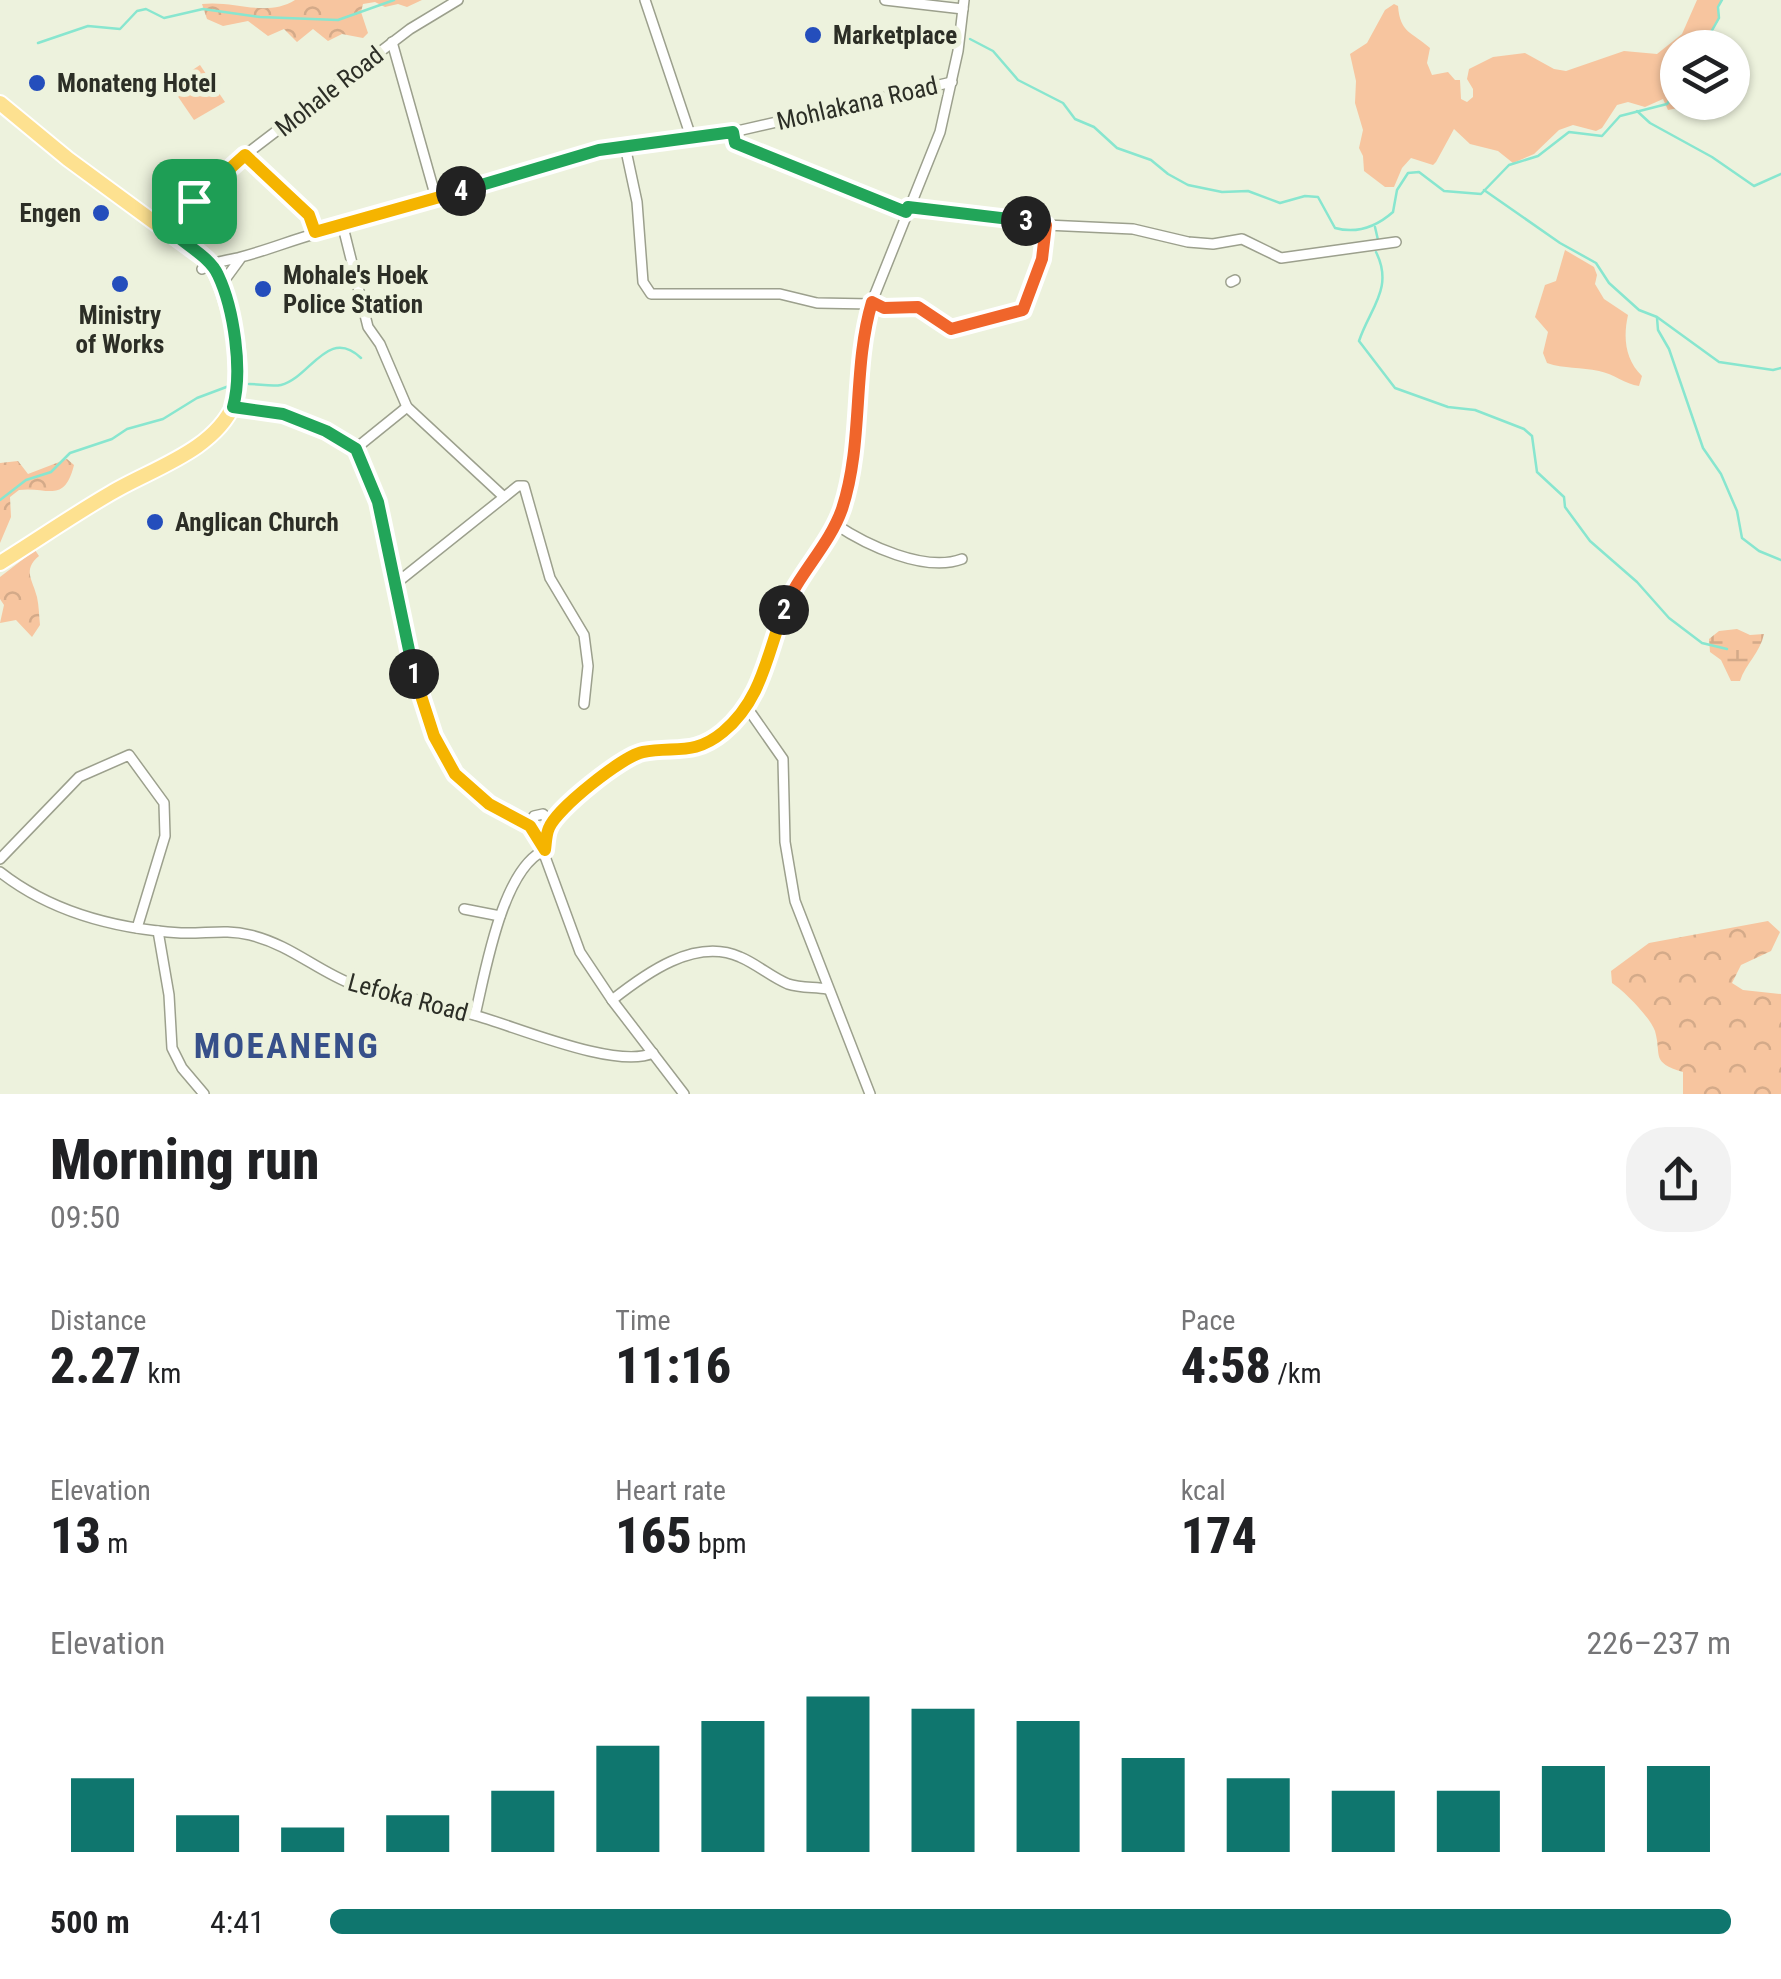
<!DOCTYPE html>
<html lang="en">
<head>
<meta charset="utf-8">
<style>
  body { margin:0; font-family:"Roboto Condensed",sans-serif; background:#f2f2f2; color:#202124; height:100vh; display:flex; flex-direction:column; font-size:38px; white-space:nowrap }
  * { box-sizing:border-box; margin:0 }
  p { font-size:32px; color:#757577 }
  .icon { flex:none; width:55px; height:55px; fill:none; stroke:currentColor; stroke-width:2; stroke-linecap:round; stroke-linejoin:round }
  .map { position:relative; height:1094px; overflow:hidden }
  .side { display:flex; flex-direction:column; background:#fff; flex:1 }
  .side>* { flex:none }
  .fabs { position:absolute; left:1660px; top:30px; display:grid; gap:20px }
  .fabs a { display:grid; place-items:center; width:90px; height:90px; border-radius:50%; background:#fff; box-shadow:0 2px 8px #0004; font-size:50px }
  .pin { position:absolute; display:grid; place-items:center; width:85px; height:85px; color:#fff; margin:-42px; border-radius:20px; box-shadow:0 5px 15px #0006 }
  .km { position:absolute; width:50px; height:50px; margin:-25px; border-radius:50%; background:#222; color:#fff; font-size:28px; line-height:50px; text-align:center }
  .round { display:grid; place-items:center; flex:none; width:105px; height:105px; border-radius:40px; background:#f2f2f2 }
  .overview { display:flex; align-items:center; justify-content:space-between; height:170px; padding:0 50px }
  h1 { font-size:55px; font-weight:800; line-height:75px }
  .figures { display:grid; grid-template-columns:repeat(3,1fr); gap:15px; height:170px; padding:10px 50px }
  .figures div { display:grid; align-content:center }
  .figures b { font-size:50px; font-weight:800 }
  .figures small { font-size:28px; font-weight:400 }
  .figures p { font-size:28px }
  .chart { height:280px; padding:20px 50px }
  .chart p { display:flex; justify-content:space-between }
  .chart svg { width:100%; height:180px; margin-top:10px; stroke:#0f766e; stroke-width:6 }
  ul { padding:0 50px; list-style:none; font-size:32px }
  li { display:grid; grid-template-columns:160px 120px 1fr; align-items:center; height:75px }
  li i { height:25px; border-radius:12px; background:#0f766e }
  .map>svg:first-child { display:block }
  .green { fill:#f7c59f }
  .forest { fill:url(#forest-crowns) }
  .wetland { fill:url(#wetland-marsh) }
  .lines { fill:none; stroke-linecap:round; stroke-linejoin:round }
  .stream { stroke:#88e6cf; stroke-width:2.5 }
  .street-casing { stroke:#9ca08d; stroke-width:12 }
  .primary-casing { stroke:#fff; stroke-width:18 }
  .street { stroke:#fff; stroke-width:9 }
  .primary { stroke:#fde190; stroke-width:14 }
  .split-1-casing { stroke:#fff; stroke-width:20 }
  .split-2-casing { stroke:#fff; stroke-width:20 }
  .split-3-casing { stroke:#fff; stroke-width:20 }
  .split-4-casing { stroke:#fff; stroke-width:20 }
  .split-5-casing { stroke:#fff; stroke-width:20 }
  .split-1 { stroke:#22a559; stroke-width:12 }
  .split-2 { stroke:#f5b400; stroke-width:12 }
  .split-3 { stroke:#f0652b; stroke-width:12 }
  .split-4 { stroke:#22a559; stroke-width:12 }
  .split-5 { stroke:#f5b400; stroke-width:12 }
  .poi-dot { fill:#244ebc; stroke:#edf2dd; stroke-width:4 }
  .labels { text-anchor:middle; stroke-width:10; stroke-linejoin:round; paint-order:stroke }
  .poi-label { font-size:25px; font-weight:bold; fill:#2c2e26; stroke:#edf2dd; text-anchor:start }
  .street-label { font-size:25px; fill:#2c2e26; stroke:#edf2dd }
  .district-label { font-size:35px; font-weight:bold; letter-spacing:2.5px; fill:#37508a; stroke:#edf2dd }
</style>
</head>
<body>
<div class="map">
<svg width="1781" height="1094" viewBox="0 0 1781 1094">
  <defs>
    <pattern id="forest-crowns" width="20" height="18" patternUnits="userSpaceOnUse" patternTransform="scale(2.5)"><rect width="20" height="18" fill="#f7c59f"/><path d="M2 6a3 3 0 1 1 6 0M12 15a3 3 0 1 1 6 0" fill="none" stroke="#d4aa89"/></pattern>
    <pattern id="wetland-marsh" width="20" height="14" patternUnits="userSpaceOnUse" patternTransform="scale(2.5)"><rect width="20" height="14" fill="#f7c59f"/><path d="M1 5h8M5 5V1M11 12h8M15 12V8" fill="none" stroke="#d4aa89"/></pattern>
  </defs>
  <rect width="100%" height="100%" fill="#edf2dd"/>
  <!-- green -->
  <g class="green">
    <path d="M1697,0H1722L1718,7L1719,18L1703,47L1678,48V102L1681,103L1678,108L1668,110L1663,99L1645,107L1628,102L1617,105L1602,128L1596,131L1573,125L1559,130L1534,154L1513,163L1498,151L1470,144L1454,129L1436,162L1433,165L1411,158L1402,168L1394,187H1385L1364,171L1363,156L1359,148L1363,130L1355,103L1356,81L1350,54L1367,43L1385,10L1394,4L1398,6C1400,33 1412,32 1430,48L1427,63L1432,75L1448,72L1455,80H1460L1461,99L1467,102L1473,97V89L1467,79L1469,69L1493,57L1525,53L1554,69L1566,71L1624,51L1657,54L1682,34Z"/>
    <path d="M200,65L225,102L194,120L170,85Z"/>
    <path d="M1565,250L1594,267L1597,275L1595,284L1604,299L1628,315C1623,338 1625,359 1642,376L1639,386C1625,384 1614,374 1599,371C1581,367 1564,369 1547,363L1543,353L1548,332L1535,317L1545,285L1556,281Z"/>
  </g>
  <!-- forest -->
  <g class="forest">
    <path d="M295,0H422L407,7L398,4L385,7L375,2L363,4L361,12L368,33L363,38L342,34L328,41L313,29L297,42L284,29L268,36L248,21L223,26L207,19L202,4C235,0 266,18 295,0Z"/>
    <path d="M67,459L74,465C64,505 47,486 19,490L10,497L11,517L0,543V463L18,461L28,474Z"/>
    <path d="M35,550L39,556C22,570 33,580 37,597C39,606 39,616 40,625L32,637L16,620L0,623L4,605L0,599V577Z"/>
    <path d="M1768,921L1780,932L1771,951L1741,965L1732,983L1743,990L1781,994V1094H1683V1072C1650,1062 1662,1056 1655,1031C1650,1017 1624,991 1612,983L1611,971L1649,943Z"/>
  </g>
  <!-- wetland -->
  <path class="wetland" d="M1737,629L1750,635L1764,634C1760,653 1746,663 1740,681H1731L1721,660L1710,652L1709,639L1719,631Z"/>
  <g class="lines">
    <!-- stream -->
    <g class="stream">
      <path d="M970,39L993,51L1018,80L1063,103L1075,119L1094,127L1117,148L1151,160L1168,174L1188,185L1222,192L1248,191L1280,203L1305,196L1318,197L1335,228C1357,234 1376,227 1393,212L1397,190L1408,173L1419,172L1444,191L1481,194L1509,165L1538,156L1569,132L1602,136L1620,116L1667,104L1678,88"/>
      <path d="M38,43L88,26L120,29L137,11L146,9L164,18L203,9L260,17L338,20L394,0"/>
      <path d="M1702,48L1719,18L1718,7L1722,0"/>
      <path d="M1637,111L1650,123L1712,157L1754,186L1781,174"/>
      <path d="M1484,190L1560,243L1596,263L1609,283L1639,310L1657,317L1719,362L1773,370L1781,368"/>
      <path d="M1375,227L1378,240"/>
      <path d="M1376,252C1394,288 1370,308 1359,341L1395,388L1448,407L1475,410L1524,429L1532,436L1537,472L1564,497L1565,507L1590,541L1637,582L1669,618L1702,643L1727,649"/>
      <path d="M1657,318L1658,330L1669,349L1703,448L1721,474L1737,511L1742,538L1759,551L1781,560"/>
      <path d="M249,384C259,384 272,387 281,385C310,378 328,326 361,358"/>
      <path d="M0,500L26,480L51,472L70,453L112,439L127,429L163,419L197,398L229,386"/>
    </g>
    <defs>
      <g id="street">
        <path d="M645,0L691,137"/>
        <path d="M885,0L963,9"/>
        <path d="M392,42L436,198"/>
        <path d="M733,132L735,143L906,212"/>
        <path d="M625,146L637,202L643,282L651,294H780L817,303L871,304"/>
        <path d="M245,155L309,215L315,232"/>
        <path d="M908,207L1046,225L1133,229L1188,242L1213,244L1242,239L1281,258L1396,242"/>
        <path d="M343,227L368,327L380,344L407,407L504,497"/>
        <path d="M161,231L245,155L410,29L458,0"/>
        <path d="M202,269C214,261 227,261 241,257C276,248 308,233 343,227L599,150L733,132L952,82"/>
        <path d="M1231,282L1235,280"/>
        <path d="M221,285L240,259"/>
        <path d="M872,301L885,308L918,307L951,329L1023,311L1042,259L1046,225"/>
        <path d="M233,407L263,410L304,421L343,440L355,449L378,502L390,547L407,646L434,736L455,774L470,790L531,826"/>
        <path d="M355,449L407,407"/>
        <path d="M835,524C866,545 925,573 962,559"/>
        <path d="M394,585L518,486H524L550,578L584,635L588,666L584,704"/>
        <path d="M746,706L783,759L785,842L795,901L870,1094"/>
        <path d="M550,824L571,802L629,757L650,751L678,752L722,733L759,686L789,598L841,511L849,483L864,337L871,304L940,132L958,51L964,0"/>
        <path d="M536,832L580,952L612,1000L684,1094"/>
        <path d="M545,850L549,821L543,814L534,816L530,823L533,831L542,833L547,830"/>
        <path d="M0,859L79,777L129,755L164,803L165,836L137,928"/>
        <path d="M0,872C51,912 117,929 181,933C205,934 226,929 250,935C291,945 317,971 354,985C394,994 434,1004 474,1015C515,1026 616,1070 653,1053"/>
        <path d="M464,909L500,916"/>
        <path d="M158,931L169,995L172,1048L182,1068L204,1094"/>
        <path d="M612,1000C645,974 695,937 740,957C757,964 771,977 788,984C800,988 814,987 827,989"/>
        <path d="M475,1015C485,974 502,868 545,850"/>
      </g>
      <g id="primary">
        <path d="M0,103L68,159L211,264C229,292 248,372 234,404C214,451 151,469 111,493C73,515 37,540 0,563"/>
        <path d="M177,237L181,213"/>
      </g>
    </defs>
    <!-- street casing -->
    <use href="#street" class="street-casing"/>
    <!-- primary casing -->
    <use href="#primary" class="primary-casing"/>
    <!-- street -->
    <use href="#street" class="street"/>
    <!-- primary -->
    <use href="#primary" class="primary"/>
  </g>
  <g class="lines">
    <defs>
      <path id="split-1" d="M194,201L181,213L178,237C191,248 211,259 218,275C234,309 243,371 233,407L283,414L326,431L356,449L378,502L414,674"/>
      <path id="split-2" d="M414,674L434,736L455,774L489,804L530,826L545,850C546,843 546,834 549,828C556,809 623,756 643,752C675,746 694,756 723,732C762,700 767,654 784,610"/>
      <path id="split-3" d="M784,610C798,574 829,546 842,509C864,442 852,369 872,302L884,308L918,307L951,329L1023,310L1042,259L1046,225L1026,221"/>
      <path id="split-4" d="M461,191L599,150L733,132L735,143L906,212L908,207L1026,221"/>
      <path id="split-5" d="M194,201L245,155L309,215L315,232L461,191"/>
    </defs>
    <!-- split-1 casing -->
    <use href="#split-1" class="split-1-casing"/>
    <!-- split-2 casing -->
    <use href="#split-2" class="split-2-casing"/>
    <!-- split-3 casing -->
    <use href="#split-3" class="split-3-casing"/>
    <!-- split-4 casing -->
    <use href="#split-4" class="split-4-casing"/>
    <!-- split-5 casing -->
    <use href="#split-5" class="split-5-casing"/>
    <!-- split-1 -->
    <use href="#split-1" class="split-1"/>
    <!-- split-2 -->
    <use href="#split-2" class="split-2"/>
    <!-- split-3 -->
    <use href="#split-3" class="split-3"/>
    <!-- split-4 -->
    <use href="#split-4" class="split-4"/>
    <!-- split-5 -->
    <use href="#split-5" class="split-5"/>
  </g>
  <!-- markers -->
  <g class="poi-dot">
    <circle cx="813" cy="35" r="10"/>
    <circle cx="37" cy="83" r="10"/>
    <circle cx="101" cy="213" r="10"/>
    <circle cx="120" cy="284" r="10"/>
    <circle cx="263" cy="289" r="10"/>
    <circle cx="155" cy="522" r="10"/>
  </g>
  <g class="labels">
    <!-- poi labels -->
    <g class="poi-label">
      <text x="833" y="44">Marketplace</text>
      <text x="57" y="92">Monateng Hotel</text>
      <text x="81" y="222" text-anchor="end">Engen</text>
      <text x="283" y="284">Mohale's Hoek<tspan x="283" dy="29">Police Station</tspan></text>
      <text x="120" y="324" text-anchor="middle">Ministry<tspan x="120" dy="29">of Works</tspan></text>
      <text x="175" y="531">Anglican Church</text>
    </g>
    <!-- street labels -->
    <g class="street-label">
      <text transform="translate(329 91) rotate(-38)" y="9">Mohale Road</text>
      <text transform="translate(857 103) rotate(-13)" y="9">Mohlakana Road</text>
      <text transform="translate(408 997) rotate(15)" y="9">Lefoka Road</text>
    </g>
    <!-- district labels -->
    <g class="district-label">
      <text x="287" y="1058">MOEANENG</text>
    </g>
  </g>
</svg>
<div class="fabs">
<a><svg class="icon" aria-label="layers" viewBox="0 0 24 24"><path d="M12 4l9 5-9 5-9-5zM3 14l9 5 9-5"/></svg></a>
</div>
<div class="pin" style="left:194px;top:201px;background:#1e9e55"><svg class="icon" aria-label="arrive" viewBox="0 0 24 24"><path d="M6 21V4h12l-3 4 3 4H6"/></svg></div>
<b class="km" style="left:414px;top:674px">1</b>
<b class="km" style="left:784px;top:610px">2</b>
<b class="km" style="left:1026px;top:221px">3</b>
<b class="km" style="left:461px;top:191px">4</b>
</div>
<section class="side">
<div class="overview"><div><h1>Morning run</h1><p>09:50</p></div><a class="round"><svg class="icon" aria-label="share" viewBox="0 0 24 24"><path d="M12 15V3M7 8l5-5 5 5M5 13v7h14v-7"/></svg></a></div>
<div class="figures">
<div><p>Distance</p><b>2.27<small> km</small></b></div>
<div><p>Time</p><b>11:16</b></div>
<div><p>Pace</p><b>4:58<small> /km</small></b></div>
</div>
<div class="figures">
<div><p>Elevation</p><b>13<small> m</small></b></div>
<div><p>Heart rate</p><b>165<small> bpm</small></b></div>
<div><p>kcal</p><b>174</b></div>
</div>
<div class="chart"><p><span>Elevation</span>226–237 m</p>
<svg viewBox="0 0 160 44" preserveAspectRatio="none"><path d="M5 44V26M15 44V35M25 44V38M35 44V35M45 44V29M55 44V18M65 44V12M75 44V6M85 44V9M95 44V12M105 44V21M115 44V26M125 44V29M135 44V29M145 44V23M155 44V23"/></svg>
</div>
<ul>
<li><b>500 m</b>4:41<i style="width:100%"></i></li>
</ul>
</section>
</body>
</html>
